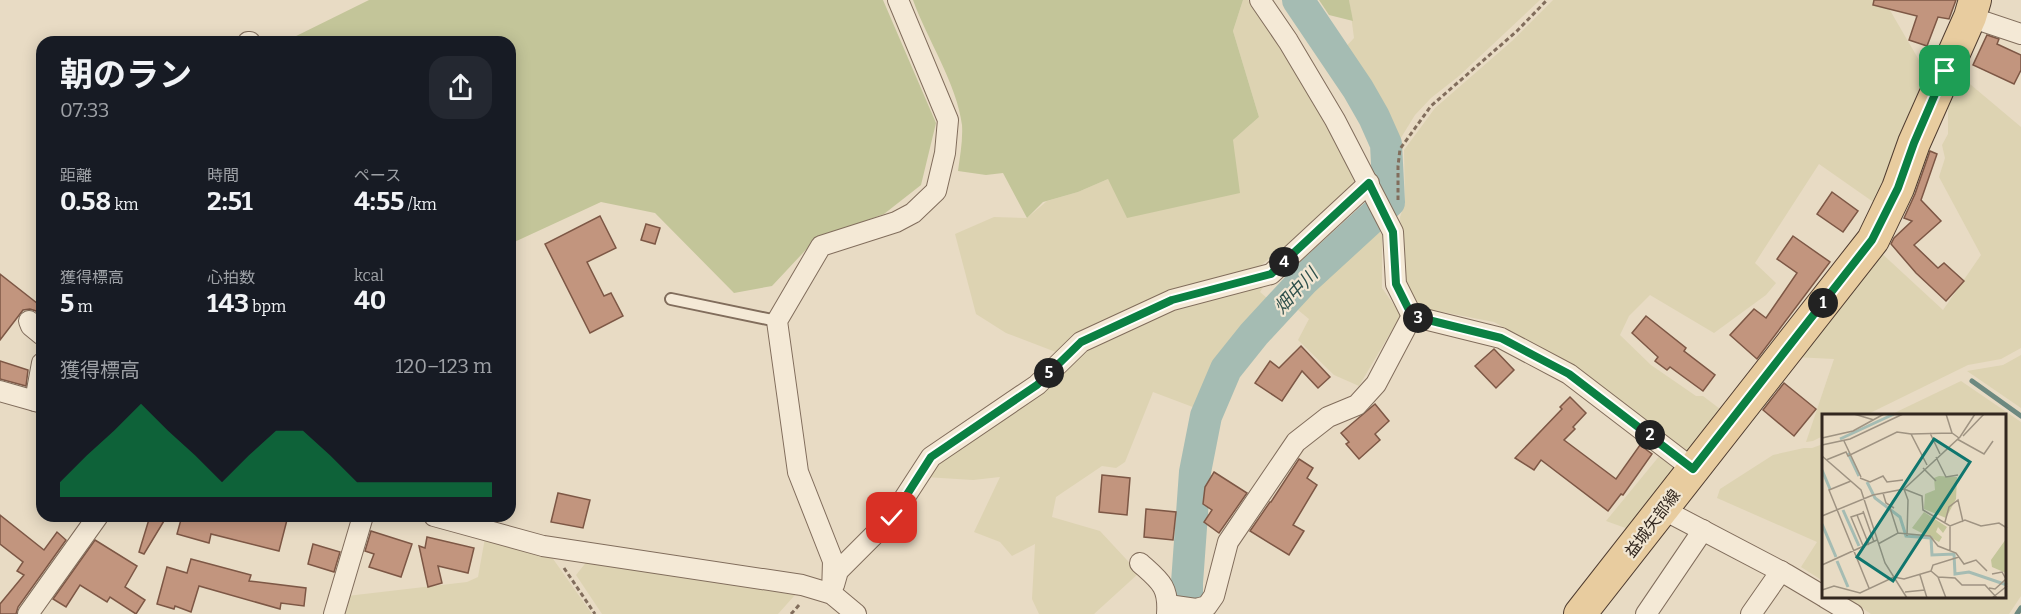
<!DOCTYPE html>
<html lang="ja">
<head>
<meta charset="utf-8">
<style>
  body { margin:0; font-family:Bitter,"Noto Sans JP",serif; background:#242831; color:#f1f3f6; height:100vh; display:flex; flex-direction:column; font-size:22px; white-space:nowrap }
  * { box-sizing:border-box; margin:0 }
  p { font-size:20px; color:#9ea1a6 }
  .icon { flex:none; width:33px; height:33px; fill:none; stroke:currentColor; stroke-width:2; stroke-linecap:round; stroke-linejoin:round }
  .map { position:relative; flex:1; overflow:hidden }
  .details { position:absolute; left:36px; top:36px; width:480px; height:486px; display:flex; flex-direction:column; background:#171b24; border-radius:18px; box-shadow:0 3px 15px #0003 }
  .details>* { flex:none }
  .pin { position:absolute; display:grid; place-items:center; width:51px; height:51px; color:#fff; margin:-26px; border-radius:12px; box-shadow:0 3px 9px #0006 }
  .km { position:absolute; width:30px; height:30px; margin:-15px; border-radius:50%; background:#222; color:#fff; font-size:16px; line-height:30px; text-align:center }
  .round { display:grid; place-items:center; flex:none; width:63px; height:63px; border-radius:18px; background:#242831 }
  .head { display:flex; align-items:center; justify-content:space-between; height:102px; padding:0 24px }
  h1 { font-size:33px; font-weight:700; line-height:45px }
  .figures { display:grid; grid-template-columns:repeat(3,1fr); gap:9px; height:102px; padding:6px 24px }
  .figures div { display:grid; align-content:center }
  .figures b { font-size:26px; font-weight:700 }
  .figures small { font-size:16px; font-weight:400 }
  .figures p { font-size:16px }
  .chart { height:168px; padding:12px 24px }
  .chart p { display:flex; justify-content:space-between }
  .chart svg { width:100%; height:108px; margin-top:6px; fill:#0b8043; opacity:.7 }
  .map>svg:first-child { display:block }
  .farmland { fill:#ddd3b2 }
  .green { fill:#c3c599 }
  .lines { fill:none; stroke-linecap:round; stroke-linejoin:round }
  .stream { stroke:#6d8980; stroke-width:5 }
  .river { stroke:#a5bcb3; stroke-width:32 }
  .building { fill:#c2957e; stroke:#7d5745; stroke-width:1.5 }
  .lane-casing { stroke:#816d5c; stroke-width:14 }
  .street-casing { stroke:#816d5c; stroke-width:22 }
  .primary-casing { stroke:#4f3c30; stroke-width:34 }
  .path { stroke:#816d5c; stroke-width:3; stroke-dasharray:4.5 3; stroke-linecap:butt }
  .lane { stroke:#f4e9d6; stroke-width:10 }
  .street { stroke:#f4e9d6; stroke-width:20 }
  .primary { stroke:#e8cc9f; stroke-width:32 }
  .route-casing { stroke:#fff; stroke-width:12 }
  .route { stroke:#0b8043; stroke-width:8 }
  .labels { text-anchor:middle; stroke-width:4.5; stroke-linejoin:round; paint-order:stroke }
  .street-label { font-size:16px; fill:#32271f; stroke:#f1e6d2 }
  .water-label { font-size:18px; font-style:italic; fill:#2f504c; stroke:#f1e6d2 }
  .inset-river { fill:none; stroke:#a5bcb3; stroke-width:3 }
  .inset-road { fill:none; stroke:#9f9382; stroke-width:1.5 }
  .view { fill:#0f766e; fill-opacity:0.15; stroke:#0f766e; stroke-width:3 }
  .inset-edge { fill:none; stroke:#32271f; stroke-width:3 }
</style>
</head>
<body>
<div class="map">
<svg width="2021" height="614" viewBox="0 0 2021 614">
  <rect width="100%" height="100%" fill="#e8dbc4"/>
  <!-- farmland -->
  <g class="farmland">
    <path d="M1243,0H1248L1295,70L1361,185L1275,264L1271,257L1254,271L1061,354L1006,333L976,314L955,234L994,217L1027,218L1047,201L1078,192L1108,179L1112,185L1233,140L1259,117L1233,31Z"/>
    <path d="M1349,0H1540L1459,76L1431,98L1415,115L1394,149L1370,96L1343,50L1354,38Z"/>
    <path d="M1553,0H1884L1930,79L1879,206L1819,164L1755,263L1776,283L1766,295L1714,333L1650,295L1629,316L1620,335L1651,365L1696,396H1703L1724,412L1691,451H1682L1574,366L1494,322L1427,309L1413,302L1404,287L1400,217L1405,203L1404,150L1435,108L1512,41Z"/>
    <path d="M1958,74L2021,127V348L2001,359L1968,365L1864,416H1823V436L1813,441L1806,442L1834,359L1794,357L1878,250L1943,310L1981,255L1939,177L1945,158L1942,145L1948,134V90Z"/>
    <path d="M1376,228L1382,235V288L1401,315L1359,386L1334,375L1298,340L1309,319L1292,305Z"/>
    <path d="M1265,284L1260,292L1267,298L1208,375L1198,409L1153,392L1125,462L1116,468L1102,466L1056,497L1052,517L1100,531L1139,573L1094,614H1039L1032,599L1035,544L1012,556L1000,542L974,532L1000,477L973,480L925,477L927,470L1087,344L1173,303Z"/>
    <path d="M2021,355V408L1967,371L2003,365Z"/>
    <path d="M1961,381L2021,422V596L2009,614H1871L1847,598H2004V416H1888Z"/>
    <path d="M1823,444V581L1801,567L1817,542L1717,498L1720,489L1773,455L1804,448H1812Z"/>
    <path d="M1661,454L1677,465L1631,530L1606,521Z"/>
    <path d="M485,538L551,556L592,614H344L347,596L467,582L478,577Z"/>
    <path d="M588,560L795,595L778,614H602L576,575Z"/>
  </g>
  <!-- green -->
  <g class="green">
    <path d="M369,0H883L936,123L921,185L884,214L816,239L772,286L734,293L655,213L601,202L510,244V42H284Z"/>
    <path d="M913,0H1243L1233,31L1259,117L1233,140L1240,193L1127,218L1108,179L1078,192L1043,202L1027,218L1003,173L986,175L958,171C960,156 963,140 962,125C957,84 927,39 913,0Z"/>
    <path d="M1319,0H1349L1353,21L1329,15Z"/>
  </g>
  <g class="lines">
    <!-- stream -->
    <g class="stream">
      <path d="M1972,381L2021,416"/>
      <path d="M2017,614L2021,608"/>
    </g>
    <!-- river -->
    <path class="river" d="M1187,614V583L1195,472L1206,416L1226,369L1254,334L1304,280L1389,202L1386,144L1374,117L1358,89L1298,0"/>
  </g>
  <!-- building -->
  <g class="building">
    <path d="M1874,0H1956L1949,19L1938,17L1927,46L1909,40L1917,16L1873,5Z"/>
    <path d="M1987,35L1999,39L1997,44L2021,55V70L2014,84L1973,65Z"/>
    <path d="M1930,151L1937,154L1921,200L1941,221L1914,245L1938,268L1944,263L1964,281L1946,301L1916,273L1891,244L1894,238L1912,221L1904,218L1915,194Z"/>
    <path d="M1832,192L1858,211L1843,232L1817,214Z"/>
    <path d="M600,216L616,248L587,262L604,296L611,293L623,316L590,333L545,244Z"/>
    <path d="M646,224L660,228L655,244L641,240Z"/>
    <path d="M1793,236L1830,262L1757,359L1730,335L1754,309L1766,318L1797,273L1777,259Z"/>
    <path d="M0,274L42,307V320L36,311L30,309L23,310L0,340Z"/>
    <path d="M1646,316L1686,348L1684,351L1715,375L1703,391L1670,367L1667,370L1655,361L1658,357L1632,333Z"/>
    <path d="M1301,346L1330,377L1318,388L1302,371L1282,401L1255,383L1270,361L1279,368Z"/>
    <path d="M1494,349L1514,370L1496,388L1475,366Z"/>
    <path d="M0,361L28,370L26,386L0,379Z"/>
    <path d="M1784,383L1816,409L1794,436L1763,410Z"/>
    <path d="M1570,397L1586,413L1573,427L1575,429L1564,440L1616,479L1640,445L1652,454L1623,495L1621,494L1608,511L1541,460L1534,470L1515,458L1562,409L1560,407Z"/>
    <path d="M1375,404L1389,421L1375,434L1380,440L1359,459L1346,444L1349,442L1341,433Z"/>
    <path d="M1299,459L1313,468L1307,478L1317,485L1293,525L1304,531L1289,555L1250,531L1270,502H1271Z"/>
    <path d="M1214,472L1247,493L1219,533L1204,522L1212,510L1203,504L1205,487Z"/>
    <path d="M1102,475L1130,478L1127,515L1099,512Z"/>
    <path d="M558,493L590,500L583,528L551,522Z"/>
    <path d="M1146,509L1176,512L1173,540L1144,537Z"/>
    <path d="M0,515L44,550L57,532L66,540L18,607L16,614H0V604L24,575L17,571L23,562L0,544Z"/>
    <path d="M150,516H167L144,554L139,552Z"/>
    <path d="M182,516H288L279,551L211,534L209,543L177,534Z"/>
    <path d="M371,531L412,544L401,577L369,567L374,554L365,551Z"/>
    <path d="M427,537L474,548L468,573L438,566L442,583L428,587L419,546L425,548Z"/>
    <path d="M95,540L137,566L125,587L145,600L136,614L110,597L107,602L80,585L66,607L53,599Z"/>
    <path d="M313,544L340,552L334,572L308,564Z"/>
    <path d="M191,559L251,575L249,581L306,588L304,606L281,603L280,609L199,586L191,612L175,606L174,609L157,604L167,567L187,573Z"/>
  </g>
  <g class="lines">
    <defs>
      <path id="lane" d="M671,299L777,321"/>
      <g id="street">
        <path d="M1260,0L1288,41L1335,120L1393,232L1396,284L1412,316L1501,338L1569,374L1693,469"/>
        <path d="M1967,8L1970,17L2021,34"/>
        <path d="M248,42H250"/>
        <path d="M29,321L31,326L42,335"/>
        <path d="M0,391L42,403"/>
        <path d="M35,401L42,363"/>
        <path d="M1662,509L1786,574L1823,596"/>
        <path d="M434,516L543,546L802,585L832,594L856,614"/>
        <path d="M1140,563C1160,581 1169,586 1167,614"/>
        <path d="M834,585L838,571L892,517L931,457L1037,385L1081,342L1172,300L1271,274L1369,183"/>
        <path d="M832,594L833,561L798,472L777,321L821,246L896,222L913,213L936,191L945,153L948,120L898,0"/>
        <path d="M1826,598L1853,614"/>
        <path d="M1168,605L1196,609L1207,606L1214,596L1228,542L1296,442L1328,417L1357,405L1376,384L1412,316"/>
        <path d="M28,614L98,516"/>
        <path d="M334,614L363,516"/>
        <path d="M1646,614L1703,530"/>
        <path d="M1751,614L1781,571"/>
      </g>
      <path id="primary" d="M1580,614L1873,240L1898,188L1914,143L1970,17L1975,0"/>
    </defs>
    <!-- lane casing -->
    <use href="#lane" class="lane-casing"/>
    <!-- street casing -->
    <use href="#street" class="street-casing"/>
    <!-- primary casing -->
    <use href="#primary" class="primary-casing"/>
    <!-- path -->
    <g class="path">
      <path d="M1398,200V166L1400,149L1431,106L1517,31L1547,0"/>
      <path d="M564,568L595,614"/>
      <path d="M791,614L800,604"/>
    </g>
    <!-- lane -->
    <use href="#lane" class="lane"/>
    <!-- street -->
    <use href="#street" class="street"/>
    <!-- primary -->
    <use href="#primary" class="primary"/>
  </g>
  <g class="lines">
    <defs>
      <path id="route" d="M892,518L931,457L1037,385L1081,342L1172,300L1271,274L1369,183L1393,232L1396,284L1412,316L1501,338L1569,374L1693,469L1872,240L1898,188L1914,143L1945,71"/>
    </defs>
    <!-- route casing -->
    <use href="#route" class="route-casing"/>
    <!-- route -->
    <use href="#route" class="route"/>
  </g>
  <g class="labels">
    <!-- street labels -->
    <g class="street-label">
      <text transform="translate(1652 523) rotate(-53)" y="6">益城矢部線</text>
    </g>
    <!-- water labels -->
    <g class="water-label">
      <text transform="translate(1296 291) rotate(-47)" y="6">畑中川</text>
    </g>
  </g>
  <!-- overview -->
  <g transform="translate(1822 414)">
    <rect width="184" height="184" fill="#e8dbc4"/>
    <path d="M117,62L135,63L134,85L124,104L102,95L103,80L113,76L112,64ZM102,98L125,113L121,119L116,113L114,118L120,123L117,128L90,114ZM184,125V159L170,153L169,146Z" fill="#c3c599"/>
    <path class="inset-river" d="M18,25L72,0M26,39L37,62M0,56L8,75M45,68L53,84L78,103L84,122L109,124L110,141L132,140L133,160L147,158L185,171M21,96L37,132M0,110L14,143M15,147L26,173"/>
    <path class="inset-road" d="M32,0L52,6M124,0L130,19M108,19L118,40M89,20L130,19L137,24M141,22L162,0M0,24L31,17L62,0M135,25L162,40L171,27M22,27L39,63M0,31L28,25L81,0M0,42L39,76L63,149L85,184M114,43L124,63L136,61M4,46L24,38L26,42L75,18L89,20L105,51M101,54L114,67M38,64L48,68L61,62L65,68L81,66M29,67L7,76L47,174M82,75L100,82L101,96L128,112L143,106L159,112L177,109L185,114M82,75L86,86L85,122M61,79L64,89L72,94M68,94L76,119M41,97L52,128M41,99L29,103L42,134M35,101L47,131M0,102L51,81L82,75L138,23L153,0M123,108L127,93L136,86L141,108M56,130L76,119L108,122L116,132L134,139L142,150L154,146L165,157M128,136V112M0,151L55,126M109,157L111,151L137,143M109,157L116,163L124,184M98,161L105,184M116,163L133,164L140,171H163L175,184M167,174L173,175L184,165L180,158L170,160M0,176L12,172L38,179L72,163L82,165L109,157M83,178L103,176M170,184L185,172"/>
    <path class="view" d="M112,25L148,48L71,167L35,143Z"/>
    <rect width="184" height="184" class="inset-edge"/>
  </g>
</svg>
<div class="pin" style="left:1945px;top:71px;background:#1e9e55"><svg class="icon" aria-label="arrive" viewBox="0 0 24 24"><path d="M6 21V4h12l-3 4 3 4H6"/></svg></div>
<div class="pin" style="left:892px;top:518px;background:#d93025"><svg class="icon" aria-label="check" viewBox="0 0 24 24"><path d="M5 12l5 5 9-10"/></svg></div>
<b class="km" style="left:1823px;top:303px">1</b>
<b class="km" style="left:1650px;top:435px">2</b>
<b class="km" style="left:1418px;top:318px">3</b>
<b class="km" style="left:1284px;top:262px">4</b>
<b class="km" style="left:1049px;top:373px">5</b>
<section class="details">
<div class="head"><div><h1>朝のラン</h1><p>07:33</p></div><a class="round"><svg class="icon" aria-label="share" viewBox="0 0 24 24"><path d="M12 15V3M7 8l5-5 5 5M5 13v7h14v-7"/></svg></a></div>
<div class="figures">
<div><p>距離</p><b>0.58<small> km</small></b></div>
<div><p>時間</p><b>2:51</b></div>
<div><p>ペース</p><b>4:55<small> /km</small></b></div>
</div>
<div class="figures">
<div><p>獲得標高</p><b>5<small> m</small></b></div>
<div><p>心拍数</p><b>143<small> bpm</small></b></div>
<div><p>kcal</p><b>40</b></div>
</div>
<div class="chart"><p><span>獲得標高</span>120–123 m</p>
<svg viewBox="0 0 160 44" preserveAspectRatio="none"><path d="M0 44V38L10 27L20 17L30 6L40 17L50 27L60 38L70 27L80 17L90 17L100 27L110 38L120 38L130 38L140 38L150 38L160 38V44z"/></svg>
</div>
</section>
</div>
</body>
</html>
